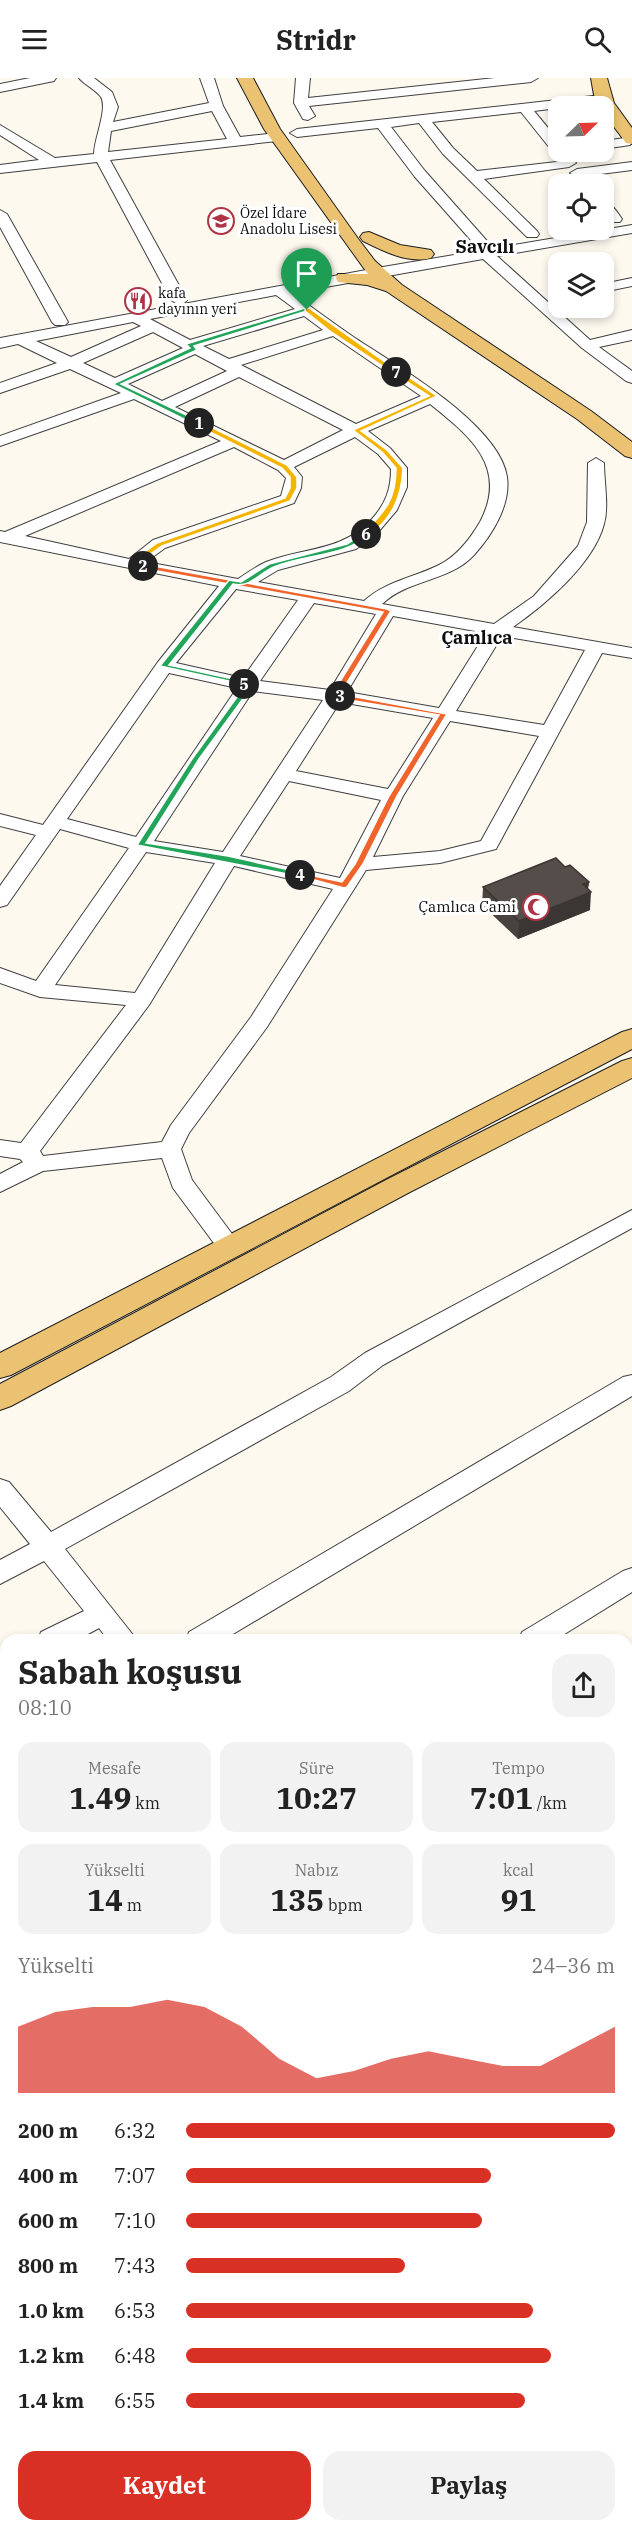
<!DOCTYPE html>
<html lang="tr">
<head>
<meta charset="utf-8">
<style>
  body { margin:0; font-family:"IBM Plex Serif",serif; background:#f2f2f2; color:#222; height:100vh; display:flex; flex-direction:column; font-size:22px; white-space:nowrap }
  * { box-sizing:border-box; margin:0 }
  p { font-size:20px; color:#767676 }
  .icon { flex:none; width:33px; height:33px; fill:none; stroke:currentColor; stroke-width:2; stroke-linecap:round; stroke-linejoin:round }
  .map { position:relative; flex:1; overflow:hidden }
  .sheet { position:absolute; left:0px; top:1556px; width:633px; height:898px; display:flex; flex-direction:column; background:#fff; border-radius:18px 18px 0 0; box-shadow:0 3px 9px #0003 }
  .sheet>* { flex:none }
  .needle { width:39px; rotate:67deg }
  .buttons { position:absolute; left:548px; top:18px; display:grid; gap:12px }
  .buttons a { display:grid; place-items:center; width:66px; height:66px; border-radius:12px; background:#fff; box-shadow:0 3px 9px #0003; font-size:30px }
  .pin { position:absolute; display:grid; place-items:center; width:51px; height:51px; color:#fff; margin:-62px -26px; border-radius:50% 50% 50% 0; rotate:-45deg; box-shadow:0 0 6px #0007 }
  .pin .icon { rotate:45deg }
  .km { position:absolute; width:30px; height:30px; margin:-15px; border-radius:50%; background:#222; color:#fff; font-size:16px; line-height:30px; text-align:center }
  .round { display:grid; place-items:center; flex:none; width:63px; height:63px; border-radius:18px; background:#f2f2f2 }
  .head { display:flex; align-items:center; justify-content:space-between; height:102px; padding:0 18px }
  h1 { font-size:33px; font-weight:700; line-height:45px }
  .metrics { display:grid; grid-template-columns:repeat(3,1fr); gap:9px; height:102px; padding:6px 18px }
  .metrics div { display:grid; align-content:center; border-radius:15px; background:#f2f2f2; text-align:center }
  .metrics b { font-size:30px; font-weight:700 }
  .metrics small { font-size:16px; font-weight:400 }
  .metrics p { font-size:16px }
  .chart { height:168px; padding:12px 18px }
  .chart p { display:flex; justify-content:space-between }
  .chart svg { width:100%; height:108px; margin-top:6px; fill:#d93025; opacity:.7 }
  .action { display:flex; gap:12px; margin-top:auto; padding:12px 18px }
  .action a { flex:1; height:69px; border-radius:18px; background:#d93025; color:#fff; font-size:24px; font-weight:700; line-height:69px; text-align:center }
  .action a+a { background:#f2f2f2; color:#222 }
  ul { padding:0 18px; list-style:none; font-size:20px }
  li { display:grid; grid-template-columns:96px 72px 1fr; align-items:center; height:45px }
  li i { height:15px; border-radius:8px; background:#d93025 }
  header { display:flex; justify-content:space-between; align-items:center; height:78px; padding:0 18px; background:#fff; font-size:27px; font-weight:700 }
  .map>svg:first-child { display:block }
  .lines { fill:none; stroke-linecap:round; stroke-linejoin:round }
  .minor-casing { stroke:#404040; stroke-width:2 }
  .major-casing { stroke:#1e1e1e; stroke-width:2 }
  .minor { fill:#fff; fill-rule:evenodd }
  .major { fill:#eac272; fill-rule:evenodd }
  .wall { fill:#484240 }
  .shaded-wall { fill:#3b3634 }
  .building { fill:#544d4a; stroke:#3b3634; stroke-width:1.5 }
  .split-1 { fill:#22a559; stroke:#fff; stroke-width:1.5 }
  .split-2 { fill:#f5b400; stroke:#fff; stroke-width:1.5 }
  .split-3 { fill:#f0652b; stroke:#fff; stroke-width:1.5 }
  .split-4 { fill:#f0652b; stroke:#fff; stroke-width:1.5 }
  .split-5 { fill:#22a559; stroke:#fff; stroke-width:1.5 }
  .split-6 { fill:#22a559; stroke:#fff; stroke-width:1.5 }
  .split-7 { fill:#f5b400; stroke:#fff; stroke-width:1.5 }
  .split-8 { fill:#f5b400; stroke:#fff; stroke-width:1.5 }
  .labels { text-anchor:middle; stroke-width:6; stroke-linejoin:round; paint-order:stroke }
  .far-poi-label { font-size:14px; fill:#0d0d0d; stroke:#fff; text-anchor:start }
  .poi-label { font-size:15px; fill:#0d0d0d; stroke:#fff; text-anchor:end }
  .far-district-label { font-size:18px; font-weight:bold; fill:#0d0d0d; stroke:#fff }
</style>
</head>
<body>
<header><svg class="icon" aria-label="menu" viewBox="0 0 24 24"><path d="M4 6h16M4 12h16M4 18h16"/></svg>Stridr<svg class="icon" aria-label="search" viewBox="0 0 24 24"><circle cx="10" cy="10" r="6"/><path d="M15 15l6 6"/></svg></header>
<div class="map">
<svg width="632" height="2453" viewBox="0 0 632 2453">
  <rect width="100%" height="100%" fill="#fdf9ef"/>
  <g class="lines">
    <defs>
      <g id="minor">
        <path d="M30,0H56L54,3L0,14V6Z"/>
        <path d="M79,0H94L112,14L118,29L113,44L209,25L200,0H214L223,28L240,59L277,55L284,59L277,63L110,82L187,222L184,225L179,227L171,222L97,84L0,95V87L39,82L0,57V47L55,80L94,76C94,61 108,31 101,19C96,12 85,7 79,0ZM212,33L227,61L108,74L111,53Z"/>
        <path d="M296,0H310L308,20L495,0H538L531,4L309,28L315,38L308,42L303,41L294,25Z"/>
        <path d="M593,18L598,19L600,22L598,25L534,33L558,62V74H563H553L521,34L432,44L453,70L477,93L574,82L576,85L569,89L484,101L537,153L539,156L537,159H527L443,76L419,45L391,49L425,93L487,163L489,166L487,169H477L415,99L378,50L297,59L290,55L297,51Z"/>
        <path d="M603,38L612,39L614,42L612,45L603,46Z"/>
        <path d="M625,60L630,61L632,64L630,67L603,71V63Z"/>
        <path d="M632,84V92L577,99L570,95L577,91Z"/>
        <path d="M603,122C611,124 617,134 622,141L620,144H610L603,135Z"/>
        <path d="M0,132L7,136L68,244L65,247H55L52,244L0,149Z"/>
        <path d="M632,147V155L497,178L590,262L632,252V262L599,269L632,293V305L626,303L582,270L483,181L292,215C313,230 333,245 355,260C396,287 500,347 507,399C511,427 492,457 474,477C449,504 408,501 382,526L494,546L534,518L578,468L587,444L588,385L596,380L604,385C604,404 609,428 604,446C594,485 546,526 513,549L632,570V580L602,575L496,771L440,785L366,792L267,949L189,1055L181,1071L192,1102L238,1164L242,1170L238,1176L230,1178L222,1176L173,1110L162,1080L43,1093L0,1114V1096L23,1084L20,1081L0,1078V1062L21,1065L126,927L40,919L0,905V890L36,903L129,770L60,751L7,827L0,829V808L36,757L0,748V736L43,747L158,584L219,508L0,464V453L5,454L221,363L134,321L0,368V358L121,315L70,291L0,315V305L57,285L18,266L0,270V260L377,190ZM276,217L295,231L190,262L150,241ZM304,238L323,252L229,281L203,268ZM133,244L141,248L71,279L36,263ZM153,254L183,270L115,300L83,285ZM333,258L421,318L356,346L241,287ZM195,276L227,293L162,323L128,306ZM239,299L343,352L284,382L175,329ZM430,326C470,358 509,389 480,444C470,461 457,478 439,487C413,500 386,503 364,523L258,504L278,492L356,471L374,459L397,432L407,409V390L390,370L368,353ZM355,359L378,376L391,391C391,411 386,425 372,441C342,474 305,469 266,484C257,488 247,495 238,501L146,484L165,470L294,425L301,410L302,399L294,389ZM234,369L278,392L286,400L281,418L153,462L129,481L25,458ZM236,511L298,522L243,600L176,585ZM314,525L376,536L330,612L260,603ZM393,538L486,555L439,630L347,614ZM502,558L585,572L544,647L456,633ZM169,595L237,610L136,759L67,741ZM253,613L323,622L223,774L154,763ZM340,624L433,640L388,711L296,693ZM450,643L539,658L481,763L440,773L373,779L403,718ZM289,703L381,722L340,800L240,778ZM146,774L215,785L135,915L55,907ZM234,788L333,811L251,939L171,1047L162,1064L43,1078L40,1073L149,927Z"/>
        <path d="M632,200V208L603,214V206Z"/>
        <path d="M632,1132V1150L383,1287L349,1313L65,1471L137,1562H108L99,1550L77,1562H38L41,1554L84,1533L44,1483L0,1506V1482L30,1466L0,1429V1401L9,1404L51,1454L331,1299L365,1275Z"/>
        <path d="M632,1297V1318L223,1562H186L189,1554L623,1299Z"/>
        <path d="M632,1490V1514L555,1562H519L522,1554L623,1493Z"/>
        <path d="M6,1573V1596L0,1598V1575Z"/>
        <path d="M627,1641L632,1643V1670L627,1668Z"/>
        <path d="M6,1663V1689L0,1691V1665Z"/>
        <path d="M627,1675L632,1676V1700L627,1699Z"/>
        <path d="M0,1765L6,1767V1804L0,1802Z"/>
        <path d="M627,1799L632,1800V1826L627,1825Z"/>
        <path d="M632,1829V1883L627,1884V1831Z"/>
        <path d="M6,1855V1882L0,1884V1857Z"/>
        <path d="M627,2027L632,2028V2058L627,2057Z"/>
        <path d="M6,2085V2115L0,2117V2087Z"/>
        <path d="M0,2144L6,2147V2199L0,2197Z"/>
        <path d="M627,2296L632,2297V2331L627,2330Z"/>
        <path d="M6,2325V2359L0,2360V2326Z"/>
        <path d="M19,2448H53L54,2453H20Z"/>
        <rect x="152" y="2448" width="34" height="5"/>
        <path d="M304,2448H354L352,2453H302Z"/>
        <path d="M484,2448H518L519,2453H485Z"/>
      </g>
      <g id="major">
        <path d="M237,0H253L280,51L359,162L375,183L402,207L591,333L632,364V380L625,378L577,341L386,213L367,207L338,204L336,200L338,196H368L264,51Z"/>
        <path d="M591,0H607L614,25L632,50V66L626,65L603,34V28H599L594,17Z"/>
        <path d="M369,154L400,167L431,172L434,176L431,180C408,186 383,173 363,163L360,159L363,155Z"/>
        <path d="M632,951V971L11,1297L0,1300V1275L622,954Z"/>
        <path d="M632,980V1000L408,1115L11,1328L0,1332V1306L388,1101L622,983Z"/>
      </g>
    </defs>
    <!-- minor casing -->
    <use href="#minor" class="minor-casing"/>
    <!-- major casing -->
    <use href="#major" class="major-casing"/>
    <!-- minor -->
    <use href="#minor" class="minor"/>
    <!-- major -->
    <use href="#major" class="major"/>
  </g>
  <!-- wall -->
  <path class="wall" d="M565,789L589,804L588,811L590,832L518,861L482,827L483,809Z"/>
  <!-- shaded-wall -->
  <path class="shaded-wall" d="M589,804L587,815L591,814L590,832L518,861L519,843L583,806Z"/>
  <!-- building -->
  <path class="building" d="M556,780L565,789L570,787L589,804L583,806L591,814L519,843L483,809Z"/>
  <!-- split-1 -->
  <path class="split-1" d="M305,230L310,232L194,268L197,272L121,306L201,344V347H196L113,306L190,270L186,266Z"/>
  <!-- split-2 -->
  <path class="split-2" d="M199,343L287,387L297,399V410L290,423L162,468L138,485L146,487V490L130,488V485L157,465L285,420L290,410V399L282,390L196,347Z"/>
  <!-- split-3 -->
  <path class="split-3" d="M143,486L387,531L391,533L340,616L344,618L335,620L331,618L383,534L141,490Z"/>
  <!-- split-4 -->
  <path class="split-4" d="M340,616L447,636L397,718L363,786L347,809L344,810L296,797L300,795L342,804L355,786L389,718L439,637L337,620L336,618Z"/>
  <!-- split-5 -->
  <path class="split-5" d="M244,603L253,607L199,681L146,765L228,778L303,795V799L137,767L192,681L245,608L241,606Z"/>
  <!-- split-6 -->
  <path class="split-6" d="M364,455L370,456C344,479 305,476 274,489C259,495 251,510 233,506L169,587L247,604V607L160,588L229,502L241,504L269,486L347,466Z"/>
  <!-- split-7 -->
  <path class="split-7" d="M393,292H398L437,318L361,353L387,372L403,390C402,417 392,444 366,458L364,455C385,433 396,422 396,390L382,374L353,352L429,318L393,295Z"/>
  <!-- split-8 -->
  <path class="split-8" d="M305,230H309L399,294L393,295L331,254L305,233Z"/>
  <!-- icons -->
  <defs>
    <symbol id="school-ring" viewBox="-11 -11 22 22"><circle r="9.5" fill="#fff" stroke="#ae3445" stroke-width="1.5"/><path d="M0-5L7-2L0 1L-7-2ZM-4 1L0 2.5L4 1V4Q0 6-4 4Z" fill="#ae3445"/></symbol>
    <symbol id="restaurant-ring" viewBox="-11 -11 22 22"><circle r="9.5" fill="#fff" stroke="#ae3445" stroke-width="1.5"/><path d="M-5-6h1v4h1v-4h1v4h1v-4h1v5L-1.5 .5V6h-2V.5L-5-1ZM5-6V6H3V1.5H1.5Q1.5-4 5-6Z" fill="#ae3445"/></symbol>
    <symbol id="mosque-ring" viewBox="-11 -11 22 22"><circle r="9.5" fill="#fff" stroke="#ae3445" stroke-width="1.5"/><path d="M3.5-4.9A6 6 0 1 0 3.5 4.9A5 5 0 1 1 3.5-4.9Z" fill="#ae3445"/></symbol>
  </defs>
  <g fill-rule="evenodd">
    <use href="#school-ring" x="206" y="128" width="30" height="30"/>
    <use href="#restaurant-ring" x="123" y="208" width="30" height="30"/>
    <use href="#mosque-ring" x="521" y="814" width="30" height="30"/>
  </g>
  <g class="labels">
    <!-- far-poi labels -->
    <g class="far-poi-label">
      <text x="240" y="140">Özel İdare<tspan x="240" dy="16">Anadolu Lisesi</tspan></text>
      <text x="158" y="220">kafa<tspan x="158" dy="16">dayının yeri</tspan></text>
    </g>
    <!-- poi labels -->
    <g class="poi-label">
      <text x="516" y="834">Çamlıca Cami</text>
    </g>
    <!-- far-district labels -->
    <g class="far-district-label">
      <text x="485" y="175">Savcılı</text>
      <text x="477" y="566">Çamlıca</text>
    </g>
  </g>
</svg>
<div class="buttons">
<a><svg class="needle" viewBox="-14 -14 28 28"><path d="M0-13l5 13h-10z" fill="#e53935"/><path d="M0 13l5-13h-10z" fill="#767676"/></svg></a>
<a><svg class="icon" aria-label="locate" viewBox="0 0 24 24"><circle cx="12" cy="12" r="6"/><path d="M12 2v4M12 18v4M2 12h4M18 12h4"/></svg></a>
<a><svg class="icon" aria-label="layers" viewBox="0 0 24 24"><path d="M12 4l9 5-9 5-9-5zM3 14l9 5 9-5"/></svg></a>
</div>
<div class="pin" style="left:307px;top:232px;background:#1e9e55"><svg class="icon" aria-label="arrive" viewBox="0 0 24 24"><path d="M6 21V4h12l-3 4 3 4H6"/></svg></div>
<b class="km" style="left:199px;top:345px">1</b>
<b class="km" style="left:143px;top:488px">2</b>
<b class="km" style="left:340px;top:618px">3</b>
<b class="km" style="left:300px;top:797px">4</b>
<b class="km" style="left:244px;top:606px">5</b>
<b class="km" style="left:366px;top:456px">6</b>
<b class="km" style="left:396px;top:294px">7</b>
<section class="sheet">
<div class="head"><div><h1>Sabah koşusu</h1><p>08:10</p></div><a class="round"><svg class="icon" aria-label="share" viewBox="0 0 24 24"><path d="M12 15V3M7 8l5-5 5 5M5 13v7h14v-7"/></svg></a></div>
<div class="metrics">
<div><p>Mesafe</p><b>1.49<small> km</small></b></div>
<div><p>Süre</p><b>10:27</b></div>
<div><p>Tempo</p><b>7:01<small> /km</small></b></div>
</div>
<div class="metrics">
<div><p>Yükselti</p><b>14<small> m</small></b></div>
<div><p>Nabız</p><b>135<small> bpm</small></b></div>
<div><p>kcal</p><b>91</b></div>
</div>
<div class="chart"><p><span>Yükselti</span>24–36 m</p>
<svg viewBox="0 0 160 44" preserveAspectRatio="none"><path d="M0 44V17L10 11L20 9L30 9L40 6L50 9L60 17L70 30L80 38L90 35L100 30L110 27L120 30L130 33L140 33L150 25L160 17V44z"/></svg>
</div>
<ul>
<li><b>200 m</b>6:32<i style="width:100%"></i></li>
<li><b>400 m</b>7:07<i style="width:71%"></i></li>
<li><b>600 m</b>7:10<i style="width:69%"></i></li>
<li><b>800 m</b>7:43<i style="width:51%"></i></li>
<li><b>1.0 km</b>6:53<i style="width:81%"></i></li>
<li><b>1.2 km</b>6:48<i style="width:85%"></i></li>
<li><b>1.4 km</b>6:55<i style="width:79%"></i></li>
</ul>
<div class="action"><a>Kaydet</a><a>Paylaş</a></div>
</section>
</div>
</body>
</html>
